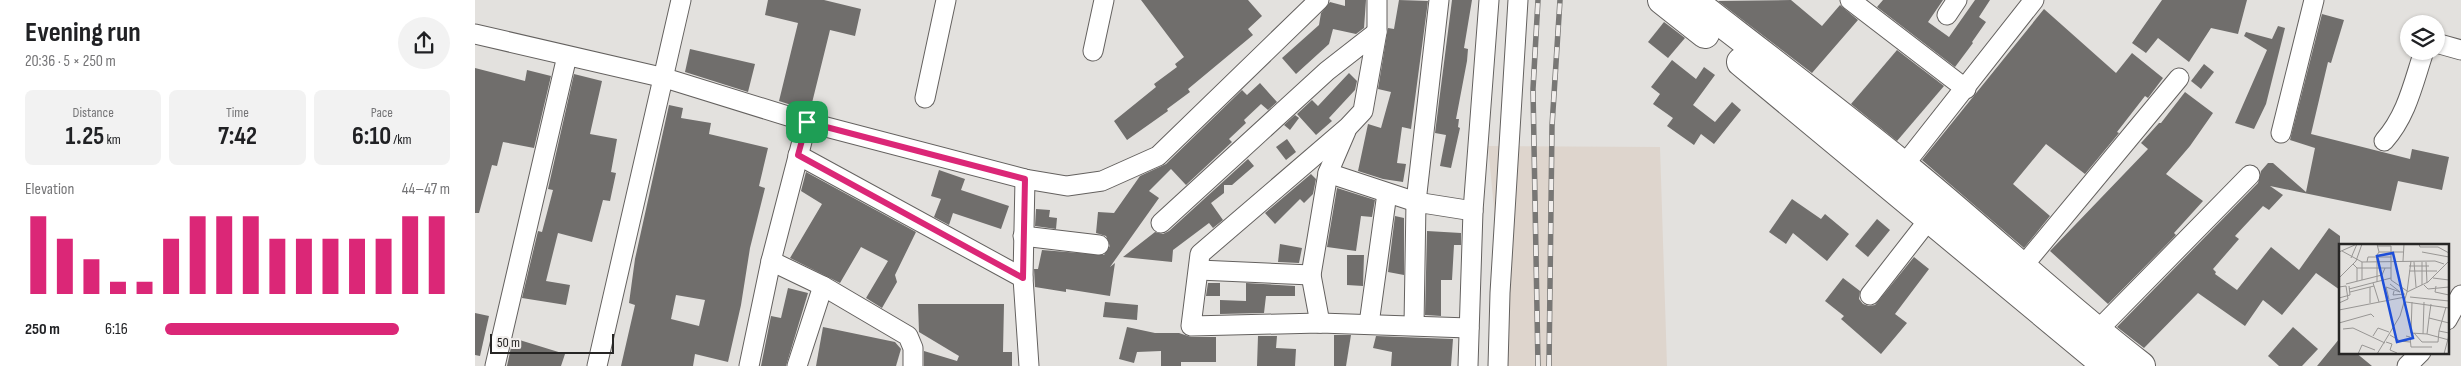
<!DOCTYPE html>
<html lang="en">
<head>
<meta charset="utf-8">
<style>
  body { margin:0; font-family:"Sofia Sans Condensed",sans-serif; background:#f2f2f2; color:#202124; height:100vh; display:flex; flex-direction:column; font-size:19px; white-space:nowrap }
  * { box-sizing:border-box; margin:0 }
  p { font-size:16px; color:#757577 }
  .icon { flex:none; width:28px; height:28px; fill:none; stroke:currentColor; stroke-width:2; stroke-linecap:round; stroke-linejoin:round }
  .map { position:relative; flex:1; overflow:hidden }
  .details { display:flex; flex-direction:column; background:#fff; width:475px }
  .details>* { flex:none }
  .controls { position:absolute; left:1925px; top:15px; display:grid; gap:10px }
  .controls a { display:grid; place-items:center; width:45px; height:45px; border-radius:50%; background:#fff; box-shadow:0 1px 4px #0004; font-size:25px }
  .scale { position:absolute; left:15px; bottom:12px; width:124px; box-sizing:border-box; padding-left:5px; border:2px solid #272625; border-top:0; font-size:14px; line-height:18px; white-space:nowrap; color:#272625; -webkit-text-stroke:4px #f1eeec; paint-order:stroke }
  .pin { position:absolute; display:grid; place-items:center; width:42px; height:42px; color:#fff; margin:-21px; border-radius:10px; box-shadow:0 2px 8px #0006 }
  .round { display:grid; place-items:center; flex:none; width:52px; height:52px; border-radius:26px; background:#f2f2f2 }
  .head { display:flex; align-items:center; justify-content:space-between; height:85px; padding:0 25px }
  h1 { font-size:28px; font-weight:700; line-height:38px }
  .figures { display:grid; grid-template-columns:repeat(3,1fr); gap:8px; height:85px; padding:5px 25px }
  .figures div { display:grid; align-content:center; border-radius:8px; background:#f2f2f2; text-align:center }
  .figures b { font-size:25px; font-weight:700 }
  .figures small { font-size:14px; font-weight:400 }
  .figures p { font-size:14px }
  .chart { height:140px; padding:10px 25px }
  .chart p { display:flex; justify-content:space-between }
  .chart svg { width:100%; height:90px; margin-top:5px; stroke:#db2777; stroke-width:6 }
  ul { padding:0 25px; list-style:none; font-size:16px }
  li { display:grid; grid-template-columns:80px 60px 1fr; align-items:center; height:38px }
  li i { height:12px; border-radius:6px; background:#db2777 }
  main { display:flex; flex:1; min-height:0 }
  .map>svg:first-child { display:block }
  .built { fill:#ded5cd }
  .building { fill:#706e6c; fill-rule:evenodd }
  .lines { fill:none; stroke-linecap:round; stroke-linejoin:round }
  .minor-casing { stroke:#64615f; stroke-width:21 }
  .highway-casing { stroke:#64615f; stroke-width:30 }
  .minor { stroke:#fff; stroke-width:19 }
  .highway { stroke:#fff; stroke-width:28 }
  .rail-casing { stroke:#787775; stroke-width:5.5 }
  .rail { stroke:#f1eeec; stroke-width:4; stroke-dasharray:11; stroke-linecap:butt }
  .route-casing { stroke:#fff; stroke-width:10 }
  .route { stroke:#db2777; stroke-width:6 }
  .inset-road { fill:none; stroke:#989694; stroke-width:1 }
  .view { fill:#1d4ed8; fill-opacity:0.15; stroke:#1d4ed8; stroke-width:2.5 }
  .inset-edge { fill:none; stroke:#272625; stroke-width:2.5 }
</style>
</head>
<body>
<main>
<section class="details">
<div class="head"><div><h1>Evening run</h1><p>20:36 · 5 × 250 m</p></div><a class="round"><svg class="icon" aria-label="share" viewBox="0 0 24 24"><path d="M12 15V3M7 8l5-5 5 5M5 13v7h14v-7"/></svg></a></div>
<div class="figures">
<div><p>Distance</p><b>1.25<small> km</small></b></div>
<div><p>Time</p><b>7:42</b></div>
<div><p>Pace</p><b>6:10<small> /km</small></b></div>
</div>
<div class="chart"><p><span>Elevation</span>44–47 m</p>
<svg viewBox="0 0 160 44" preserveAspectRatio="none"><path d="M5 44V6M15 44V17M25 44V27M35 44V38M45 44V38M55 44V17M65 44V6M75 44V6M85 44V6M95 44V17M105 44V17M115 44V17M125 44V17M135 44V17M145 44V6M155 44V6"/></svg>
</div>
<ul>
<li><b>250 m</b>6:16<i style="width:82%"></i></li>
</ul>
</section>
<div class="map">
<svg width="1986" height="366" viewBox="0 0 1986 366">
  <rect width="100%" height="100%" fill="#e3e1de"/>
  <!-- built -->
  <path class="built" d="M1013,146L1185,147L1192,366H1014L1020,219Z"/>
  <!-- building -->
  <g class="building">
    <path d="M293,0H349L386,9L380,36L355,30L335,111L304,101L323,23L290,15Z"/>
    <path d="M666,0H773L787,16L773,29L778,35L713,89L715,92L692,109L693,111L652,140L639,121L681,87L679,84L702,67L700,64L709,57Z"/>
    <path d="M870,0H891L889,28L881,34L858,29L854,44L821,74L807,58L844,25L846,13L855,2L870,6Z"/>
    <path d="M924,0L953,1L936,129L927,127L922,163L931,164L928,182L908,179L883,171L893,124L906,128L916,92L903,89L913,28L919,29Z"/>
    <path d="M977,0H997L989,48L993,49L992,61L981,119H984L983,127L985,128L976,168L965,166L971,135L960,133Z"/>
    <path d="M1316,0L1347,26L1365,5L1383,20L1337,73L1243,1Z"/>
    <path d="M1408,0H1468L1453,22L1474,37L1500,0H1515L1504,17L1511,22L1497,42L1498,43L1480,67L1402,7Z"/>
    <path d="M1687,0H1772L1763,34L1736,28L1714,62L1683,38L1671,53L1657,43Z"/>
    <path d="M1569,9L1641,73L1657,53L1688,78L1673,98L1670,96L1642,132L1644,133L1610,174L1571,144L1538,184L1575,216L1549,248L1447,160Z"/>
    <path d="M1847,14L1869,20L1856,63L1853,62L1836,134L1935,159L1937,149L1974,157L1967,190L1923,181L1916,211L1795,186L1808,195L1794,210L1788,206L1760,236L1764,239L1738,269L1741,272L1740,274L1762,290L1796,247L1824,270L1854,228L1865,236V290L1841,273L1807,315L1788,300L1770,326L1723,293L1669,348L1642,327L1783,183L1786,171L1793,163H1798L1831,192L1840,148L1815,140Z"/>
    <path d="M1189,22L1210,38L1193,58L1173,42Z"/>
    <path d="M1803,26L1810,28L1791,104L1779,129L1760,123L1792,50L1769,36L1771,32L1797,39Z"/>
    <path d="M215,49L280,64L273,92L210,72Z"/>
    <path d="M1422,50L1469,86L1422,141L1376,104Z"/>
    <path d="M1197,60L1221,79L1229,67L1240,75L1218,105L1240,122L1257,102L1266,110L1239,144L1226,134L1219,145L1192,126L1198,118L1178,104L1185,94L1176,87Z"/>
    <path d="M1729,64L1739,72L1726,89L1716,81Z"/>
    <path d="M0,68L50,81L52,70L76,76L59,148L28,142L22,166L17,165L4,213H0Z"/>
    <path d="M874,73L882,81L880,90L854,118L857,121L841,135L822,114L837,100L843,106Z"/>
    <path d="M99,74L127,81L115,134L142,139L136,172L141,173L135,201L128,200L117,242L83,233L71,281L95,285L91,305L47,298L63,231L67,232L78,190L73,189Z"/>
    <path d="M785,83L802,102L793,110L786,104L769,120L771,123L754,139L757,142L711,185L696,169L674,191L684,198L635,267L640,263L635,296L591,289V292L560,287L559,269H563L567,250L629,255L635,246L631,236L621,233L623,212L639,213L665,176L691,164L767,90L772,95Z"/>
    <path d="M1710,92L1738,113L1715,146L1691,174L1728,201L1699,233L1701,235L1633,304L1575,251L1673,149L1666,143L1684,123H1686Z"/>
    <path d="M194,105L208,108L206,118L236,123L234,134L293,148L284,186L290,188L275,248L266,305L253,362L220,354L218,366H146L160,305L154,303L160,259ZM201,295L230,300L224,326L196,319Z"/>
    <path d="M820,115L824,118L815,130L809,125Z"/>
    <path d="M812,139L821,152L811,160L801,147Z"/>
    <path d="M773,159L779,166L757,185H749V193L736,203L748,220L738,228L734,223L698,250L697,262L648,257L680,232L688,234L694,231Z"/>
    <path d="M464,170L490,179L486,190L534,206L526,229L478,213L474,225L459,217L466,199L456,196Z"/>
    <path d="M331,172L441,232L420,275L422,282L407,308L391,298L413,261L386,247L365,283L315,258L347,204L326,191Z"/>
    <path d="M836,174L841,179L838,194L829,203L825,199L800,224L790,213Z"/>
    <path d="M862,188L900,200L897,217L886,216L881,251L852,247Z"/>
    <path d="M1317,199L1346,219L1350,214L1374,234L1352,261L1318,233L1311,244L1294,232Z"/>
    <path d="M561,209L575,210L574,217L582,218L581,229L560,226Z"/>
    <path d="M920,216L929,218V275L913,272Z"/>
    <path d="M1402,219L1415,230L1393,257L1380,246Z"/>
    <path d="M952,231L986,233V245H979L977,280H966V316L950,315Z"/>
    <path d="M805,244L827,248L824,263L803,262Z"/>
    <path d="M872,255H889L888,286L872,285Z"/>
    <path d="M1439,257L1454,269L1420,314L1432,323L1406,354L1366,319L1369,316L1350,301L1368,278L1385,291L1384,299L1388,304L1394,306L1400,305Z"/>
    <path d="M733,283H745V296H731Z"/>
    <path d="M771,283L820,286V296H791L789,313L745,314V300L771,301Z"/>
    <path d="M313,288L333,293L311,366H286L296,316L306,318Z"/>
    <path d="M630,302L663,305L662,320L628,317Z"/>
    <path d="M443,304H529L528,352H537V366H449V351L482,361L484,356L444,332Z"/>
    <path d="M0,313L14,316L5,356L0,355Z"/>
    <path d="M348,327L420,342L426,349L421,366H341Z"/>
    <path d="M652,327L680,333H704L716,337H741V362H706V366H686V351L662,352L659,363L644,359Z"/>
    <path d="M1818,327L1843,349L1827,366H1804L1793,356Z"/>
    <path d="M859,335H876L871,366H859Z"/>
    <path d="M783,336H802L801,348L821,349L820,366H782Z"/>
    <path d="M901,336L978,339L976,366H916L917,352L898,348Z"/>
    <path d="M38,338L90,354L86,366H32Z"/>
    <path d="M1865,338V352H1880L1897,366H1842Z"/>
  </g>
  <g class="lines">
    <defs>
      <g id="minor">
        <path d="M1375,0L1491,89"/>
        <path d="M1472,15L1482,0"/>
        <path d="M902,32V0"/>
        <path d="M0,34L190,78L332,122L550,179L592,186L627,181L683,156L844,0"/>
        <path d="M1961,43L1986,50"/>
        <path d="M618,51L629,0"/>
        <path d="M450,98L471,0"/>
        <path d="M1806,133L1839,0"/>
        <path d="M1909,141C1932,115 1938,84 1949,51"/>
        <path d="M323,155L548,278"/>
        <path d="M1429,165L1559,0"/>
        <path d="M853,173L941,202L964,0"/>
        <path d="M550,179L548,278L554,366"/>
        <path d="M686,223L852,71L902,32L888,111L873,127L725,254L716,326L845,323L994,328"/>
        <path d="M548,236L624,245"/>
        <path d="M296,261L348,286L433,336L438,348V366"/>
        <path d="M1548,266L1704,78"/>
        <path d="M724,270L836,275L853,173L871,131"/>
        <path d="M836,275L845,323"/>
        <path d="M1395,295L1455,218"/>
        <path d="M1972,320L1986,295"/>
        <path d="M894,324L912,193"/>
        <path d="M939,325L941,202L998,211"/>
        <path d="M1621,332L1775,175"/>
        <path d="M20,366L92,56"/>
        <path d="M122,366L206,0"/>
        <path d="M274,366L296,261L332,122"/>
        <path d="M322,366L348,286"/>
        <path d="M993,366L998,211L1014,0"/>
        <path d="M1023,366L1025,293L1043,0"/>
        <path d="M1932,366L1946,352"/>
      </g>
      <g id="highway">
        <path d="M1187,0L1230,34"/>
        <path d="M1217,0C1288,55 1359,109 1429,166C1509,231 1584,303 1666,366"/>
        <path d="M1266,62L1632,366"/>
      </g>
    </defs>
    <!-- minor casing -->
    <use href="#minor" class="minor-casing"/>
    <!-- highway casing -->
    <use href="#highway" class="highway-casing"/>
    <!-- minor -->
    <use href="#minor" class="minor"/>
    <!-- highway -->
    <use href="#highway" class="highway"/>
    <defs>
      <g id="rail">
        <path d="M1063,366L1058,89L1063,0"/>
        <path d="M1074,366L1077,126L1085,0"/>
      </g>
    </defs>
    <!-- rail casing -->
    <use href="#rail" class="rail-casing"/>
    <!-- rail -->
    <use href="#rail" class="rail"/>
  </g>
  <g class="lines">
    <defs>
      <path id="route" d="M332,122L550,179L548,278L323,155Z"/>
    </defs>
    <!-- route casing -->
    <use href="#route" class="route-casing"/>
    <!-- route -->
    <use href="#route" class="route"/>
  </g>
  <!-- overview -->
  <g transform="translate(1864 244)">
    <rect width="110" height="110" fill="#e3e1de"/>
    <path class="inset-road" d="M38,0L40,8L38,11V38M80,0L81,3H99L110,9M38,2H52V36L68,47M3,7L23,18L96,17L105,20M0,8L18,0M40,8H64M83,8L110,13M12,14L18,0M64,17L65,0M23,18V24H52M28,18L29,13H52M75,18L77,43M83,18V41M87,18L88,39M14,20L18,24V37M70,22H90M18,24H23V36M70,27H98M0,34L17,17L23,0M94,34L110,36M43,36L49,55M7,40L43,31L46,24M85,41L89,45L110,43M35,42L40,58M97,42L96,48L110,51M0,43L7,42L9,55L0,59M31,43V59M10,45L52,34M55,47L54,51L66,50M11,48L35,42L34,39M68,48L72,17M71,53L110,57M0,54L11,51L10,42M50,55L47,43L61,48L51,40M67,58L110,64M73,58L72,89L88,90M92,60L90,74L110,79M107,63L100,87L110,89M0,66L66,53M90,74L88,90L110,96M0,79L32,70L35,73M4,85L14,84L46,99M75,89L83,98H99L100,87M84,90L85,58M51,91L61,97L71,98M34,92L39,84L50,88M67,92L71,93L72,103H93M47,98L53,100L51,106L58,109M19,110L23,101L36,106M38,110L61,72L68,48L89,38L110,17M105,110L110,91"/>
    <path class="view" d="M54,9L74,94L58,98L38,12Z"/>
    <rect width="110" height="110" class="inset-edge"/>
  </g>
</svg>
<div class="controls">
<a><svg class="icon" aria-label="layers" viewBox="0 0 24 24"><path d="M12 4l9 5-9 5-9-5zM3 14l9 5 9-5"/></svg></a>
</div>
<div class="scale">50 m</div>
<div class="pin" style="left:332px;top:122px;background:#1e9e55"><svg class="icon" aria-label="arrive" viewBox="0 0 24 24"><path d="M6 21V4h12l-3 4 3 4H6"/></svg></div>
</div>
</main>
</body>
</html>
